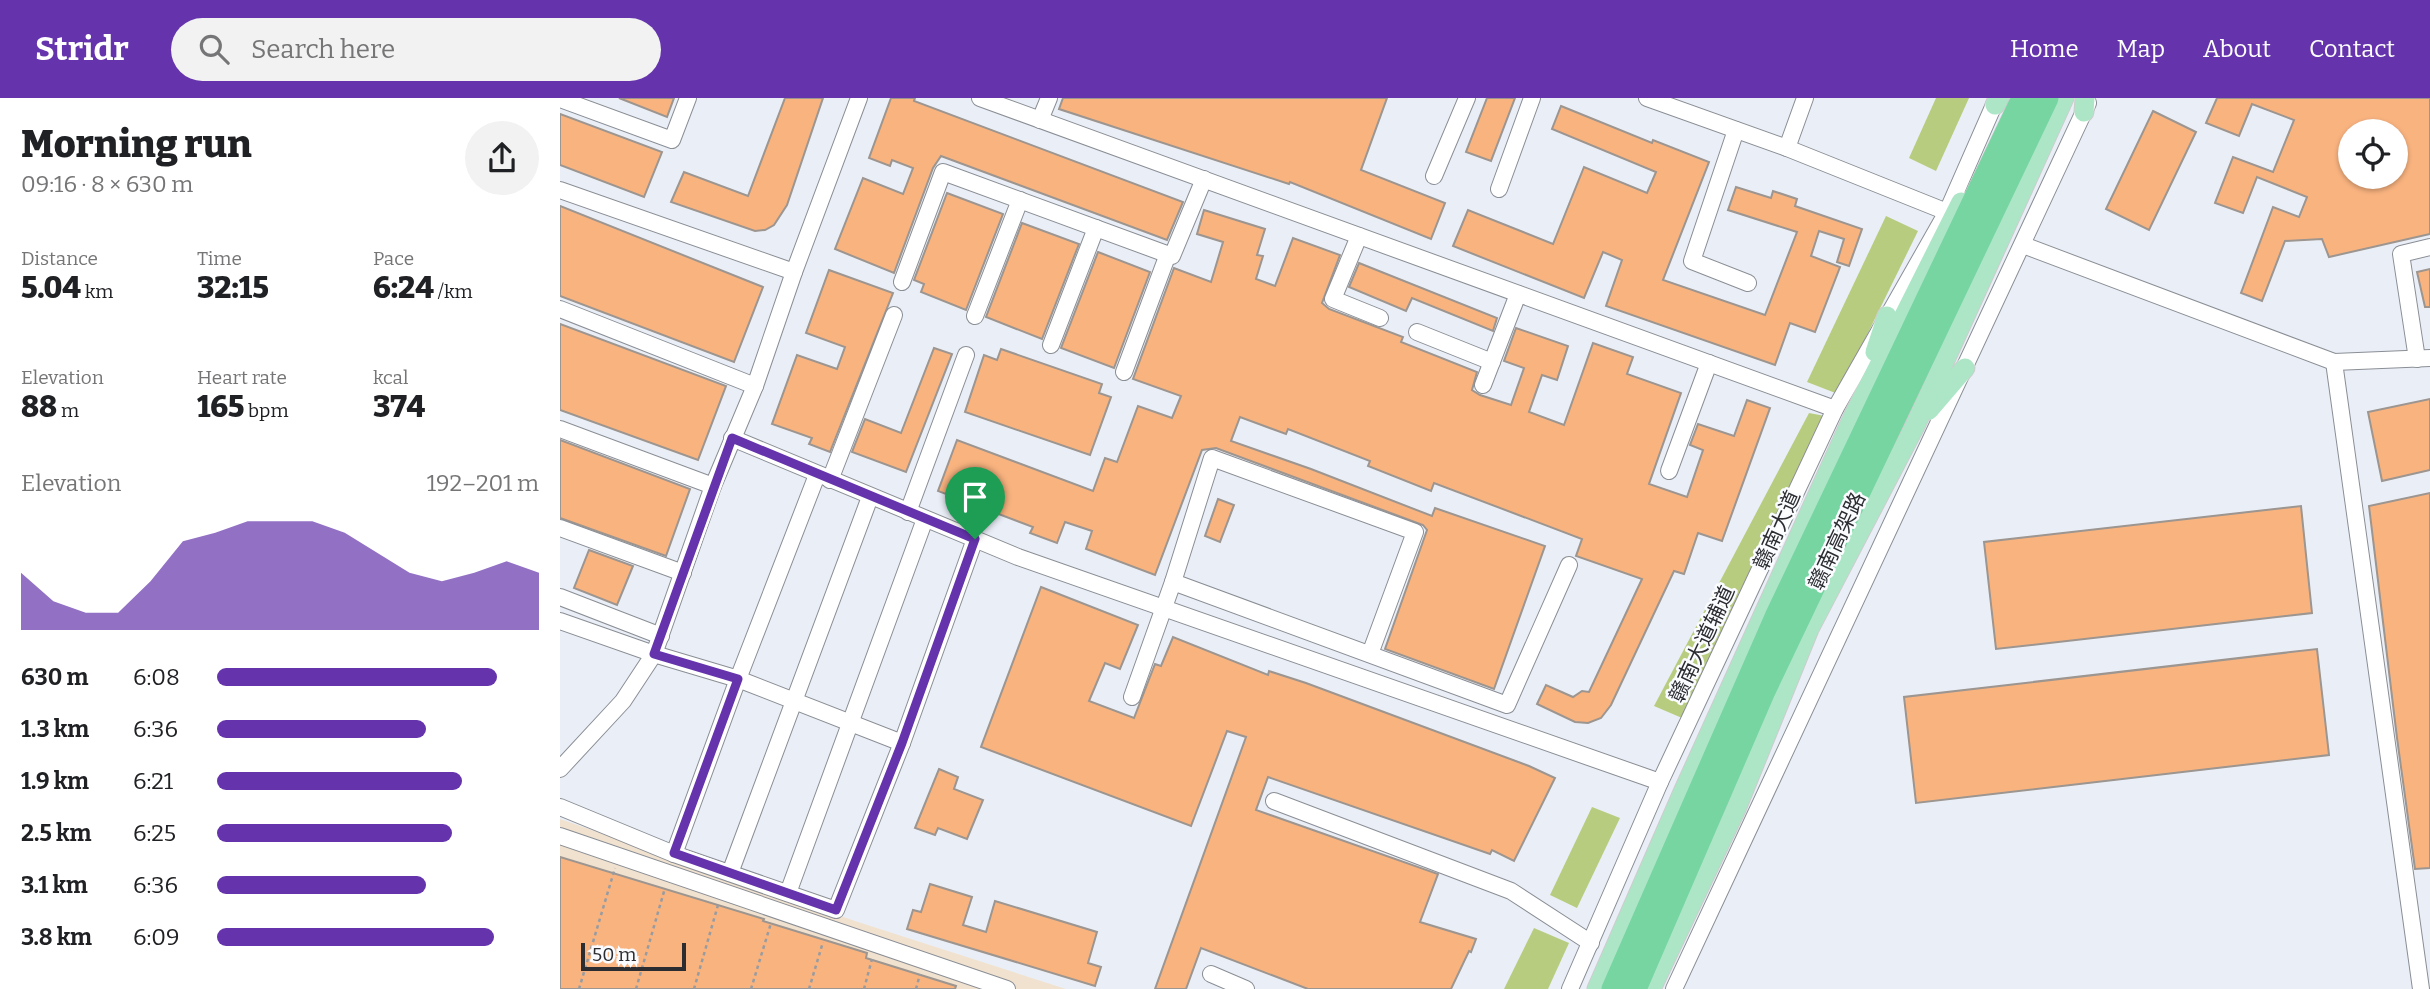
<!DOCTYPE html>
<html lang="en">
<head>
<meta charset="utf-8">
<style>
  body { margin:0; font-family:Bitter,"Noto Sans SC",serif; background:#f2f2f2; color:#202124; height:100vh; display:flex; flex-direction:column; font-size:26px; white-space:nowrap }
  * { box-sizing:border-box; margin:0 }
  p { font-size:23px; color:#757577 }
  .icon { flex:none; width:38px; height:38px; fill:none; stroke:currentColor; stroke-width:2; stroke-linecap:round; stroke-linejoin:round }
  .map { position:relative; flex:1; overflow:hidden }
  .details { display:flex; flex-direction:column; background:#fff; width:560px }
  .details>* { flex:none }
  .controls { position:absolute; left:1778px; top:21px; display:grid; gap:14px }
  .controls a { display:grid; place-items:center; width:70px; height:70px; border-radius:50%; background:#fff; box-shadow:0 2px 5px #0004; font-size:35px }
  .scale { position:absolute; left:21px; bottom:18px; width:105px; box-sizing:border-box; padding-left:7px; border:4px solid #2b2d30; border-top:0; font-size:19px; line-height:24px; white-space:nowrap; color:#2b2d30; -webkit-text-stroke:5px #fafcff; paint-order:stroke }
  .pin { position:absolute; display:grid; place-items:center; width:60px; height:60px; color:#fff; margin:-72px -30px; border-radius:50% 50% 50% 0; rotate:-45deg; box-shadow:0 0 7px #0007 }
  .pin .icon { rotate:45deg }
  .round { display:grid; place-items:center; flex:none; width:74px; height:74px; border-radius:37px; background:#f2f2f2 }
  .summary { display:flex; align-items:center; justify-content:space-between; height:119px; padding:0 21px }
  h1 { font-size:38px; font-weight:800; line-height:52px }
  .stats { display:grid; grid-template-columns:repeat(3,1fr); gap:10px; height:119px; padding:7px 21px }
  .stats div { display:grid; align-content:center }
  .stats b { font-size:30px; font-weight:800 }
  .stats small { font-size:19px; font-weight:400 }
  .stats p { font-size:19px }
  .chart { height:196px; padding:14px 21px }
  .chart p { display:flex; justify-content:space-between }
  .chart svg { width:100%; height:126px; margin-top:7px; fill:#6534ac; opacity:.7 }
  ul { padding:0 21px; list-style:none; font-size:23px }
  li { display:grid; grid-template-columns:112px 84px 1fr; align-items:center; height:52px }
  li i { height:18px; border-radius:9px; background:#6534ac }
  header { display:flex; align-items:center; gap:42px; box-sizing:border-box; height:98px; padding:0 35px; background:#6534ac; color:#fff }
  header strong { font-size:33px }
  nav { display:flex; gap:38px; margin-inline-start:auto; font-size:24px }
  .search { width:490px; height:63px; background:#f2f2f2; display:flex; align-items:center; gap:18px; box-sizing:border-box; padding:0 24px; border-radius:38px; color:#757577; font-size:26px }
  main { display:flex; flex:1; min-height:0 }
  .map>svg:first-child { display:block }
  .commercial { fill:#f1e2cf }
  .green { fill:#b8cc7f }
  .building { fill:#f9b37f; stroke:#9c9590; stroke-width:2; fill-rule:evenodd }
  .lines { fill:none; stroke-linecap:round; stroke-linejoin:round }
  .minor-casing { stroke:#8a8e95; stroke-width:18 }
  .major-casing { stroke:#cccdcd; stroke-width:21 }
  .highway-casing { stroke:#cccdcd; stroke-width:24 }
  .path { stroke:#989ca1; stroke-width:2.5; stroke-dasharray:3.5 3.5; stroke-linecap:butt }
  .minor { stroke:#fff; stroke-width:16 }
  .major { stroke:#ade6c7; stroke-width:19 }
  .highway { stroke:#77d5a2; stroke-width:23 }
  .route-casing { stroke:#fff; stroke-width:14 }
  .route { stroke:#6534ac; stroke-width:9 }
  .labels { text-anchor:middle; stroke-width:5; stroke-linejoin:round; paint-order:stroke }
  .street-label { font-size:21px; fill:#2b2d30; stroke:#fafcff }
</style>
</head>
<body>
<header>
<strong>Stridr</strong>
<div class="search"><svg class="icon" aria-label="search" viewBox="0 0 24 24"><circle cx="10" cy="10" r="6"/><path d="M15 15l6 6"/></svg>Search here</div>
<nav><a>Home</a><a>Map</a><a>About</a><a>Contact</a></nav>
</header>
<main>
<section class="details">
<div class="summary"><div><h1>Morning run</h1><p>09:16 · 8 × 630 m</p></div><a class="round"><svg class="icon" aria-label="share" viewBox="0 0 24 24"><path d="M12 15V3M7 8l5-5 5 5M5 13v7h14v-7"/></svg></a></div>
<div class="stats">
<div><p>Distance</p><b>5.04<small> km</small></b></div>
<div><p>Time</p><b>32:15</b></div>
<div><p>Pace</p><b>6:24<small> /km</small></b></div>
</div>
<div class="stats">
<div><p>Elevation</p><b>88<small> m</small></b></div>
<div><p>Heart rate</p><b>165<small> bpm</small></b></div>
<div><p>kcal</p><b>374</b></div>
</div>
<div class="chart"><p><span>Elevation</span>192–201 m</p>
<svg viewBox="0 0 160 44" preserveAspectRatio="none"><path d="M0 44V24L10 34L20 38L30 38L40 27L50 13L60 10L70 6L80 6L90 6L100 10L110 17L120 24L130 27L140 24L150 20L160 24V44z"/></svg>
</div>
<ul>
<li><b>630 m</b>6:08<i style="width:87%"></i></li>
<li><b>1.3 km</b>6:36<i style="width:65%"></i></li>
<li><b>1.9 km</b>6:21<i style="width:76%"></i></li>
<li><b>2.5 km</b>6:25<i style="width:73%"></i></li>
<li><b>3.1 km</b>6:36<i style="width:65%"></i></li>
<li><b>3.8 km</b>6:09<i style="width:86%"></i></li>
</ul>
</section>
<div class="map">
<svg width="1870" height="891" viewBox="0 0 1870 891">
  <rect width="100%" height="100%" fill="#eaeff7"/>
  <!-- commercial -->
  <path class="commercial" d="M0,721L295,823L506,891H0Z"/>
  <!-- green -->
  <g class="green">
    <path d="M1376,0H1409L1376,73L1349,60Z"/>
    <path d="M1326,118L1358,133L1278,296L1247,284Z"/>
    <path d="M1249,315L1265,318L1122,620L1094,608Z"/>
    <path d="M1032,709L1060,720L1017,810L990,797Z"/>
    <path d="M974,830L1009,845L988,891H944Z"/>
  </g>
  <!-- building -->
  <g class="building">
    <path d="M59,0H114L107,19Z"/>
    <path d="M225,0H263L227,107L214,127L205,132L195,133L111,104L124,74L188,98Z"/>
    <path d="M331,0H355L354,3L623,104L607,142L381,58L373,70L334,175L275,151L303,80L343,96L353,70L332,62L330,68L309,60Z"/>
    <path d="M503,0H827L801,72L885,105L871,141L730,84L729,86L499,11Z"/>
    <path d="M927,0H955L931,63L906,54Z"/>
    <path d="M1657,0H1870V136L1769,159L1762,141L1725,143L1702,203L1681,195L1713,109L1739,119L1747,99L1697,79L1683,115L1655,105L1673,59L1713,74L1734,22L1692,6L1679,38L1646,25ZM1790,33H1836V79H1790Z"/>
    <path d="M1001,8L1092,45L1093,42L1149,64L1103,182L1205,217L1237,134L1168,112L1176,89L1211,100L1213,93L1237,101L1235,108L1302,131L1289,168L1277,164L1284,141L1259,133L1251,158L1280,169L1255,234L1230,225L1215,267L1046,208L1062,162L1043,154L1024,200L893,148L908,112L993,146L1024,69L1087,95L1096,74L992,31Z"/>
    <path d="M1593,13L1636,34L1589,132L1546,111Z"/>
    <path d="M0,16L102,54L84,99L0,67Z"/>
    <path d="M387,95L443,116L406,212L361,194L364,186L354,182Z"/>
    <path d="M0,108L203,189L174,264L0,198Z"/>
    <path d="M644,112L705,131L697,157L703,158L696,181L715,188L733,140L780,157L762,205L769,211L843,239L841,244L917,274L912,292L920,297L951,307L964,270L944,263L956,230L1008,248L997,282L982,277L969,314L1004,327L1033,245L1073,259L1067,276L1121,295L1089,386L1127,399L1143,352L1130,347L1138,326L1174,338L1187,302L1210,310L1162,443L1138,435L1124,476L1114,473L1051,607L1041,620L1028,625L1015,624L977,606L986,587L1013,599L1022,593L1029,594L1082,481L1016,458L1022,441L874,385L871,393L808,368L810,363L728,331L726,336L680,319L671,343L751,371L872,418L875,410L985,448L934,591L825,551L867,432L863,427L656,350L642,352L595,477L526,451L532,433L505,424L497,445L470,435L473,429L378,393L397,342L533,393L545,360L557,364L578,308L612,320L621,298L573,281L614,170L651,184L663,144L637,136Z"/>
    <path d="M462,125L519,146L482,241L426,219Z"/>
    <path d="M538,154L590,174L554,270L501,250Z"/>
    <path d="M799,165L937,220L933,233L852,200L846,213L789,189Z"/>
    <path d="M1870,171V209H1865L1857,174Z"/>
    <path d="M269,172L333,195L270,354L249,346L252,340L212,326L237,257L277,271L285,249L246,235Z"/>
    <path d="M0,226L166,288L138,362L0,312Z"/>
    <path d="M374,250L392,256L346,374L292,354L305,321L341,335Z"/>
    <path d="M441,251L542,286L539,295L551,299L530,357L405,314L424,257L437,262Z"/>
    <path d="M1870,301V372L1822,383L1808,314Z"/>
    <path d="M0,342L130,391L106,458L0,420Z"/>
    <path d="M1870,395V770L1855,771L1837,640L1809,408Z"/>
    <path d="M658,401L674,407L660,444L645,438Z"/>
    <path d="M1741,408L1752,515L1436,551L1424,444Z"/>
    <path d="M29,452L73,468L57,507L14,490Z"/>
    <path d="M481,489L578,527L560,571L545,565L529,603L574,620L595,566L601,568L613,539L708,577L709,573L746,585L969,668L995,680L954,763L932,752L930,756L708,679L696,712L878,776L860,824L916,841L911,854L909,853L891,891H748L641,850L626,891H595L686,639L667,633L631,728L421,649Z"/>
    <path d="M1757,551L1769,657L1356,705L1344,599Z"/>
    <path d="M379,671L398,679L394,691L423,702L407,741L378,730L375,737L355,730Z"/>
    <path d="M0,759L204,821L203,823L307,855L306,860L396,888L395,891H0Z"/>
    <path d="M370,786L412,799L403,827L426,834L435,803L537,834L528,865L541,869L535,888L347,831L353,812L361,814Z"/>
  </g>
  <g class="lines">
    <defs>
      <g id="minor">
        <path d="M420,0L1275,311"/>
        <path d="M1087,0L1227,50L1387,114"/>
        <path d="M0,1L112,42L128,0"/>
        <path d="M480,22L489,0"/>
        <path d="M1176,32L1132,163L1188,185"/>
        <path d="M1227,50L1245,0"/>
        <path d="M874,78L907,0"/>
        <path d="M939,91L972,0"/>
        <path d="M0,92L234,174"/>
        <path d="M799,138L773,201L820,220"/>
        <path d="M1463,147L1774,264L1870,260"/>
        <path d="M342,184L383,74L612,158L644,81"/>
        <path d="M0,211L195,288"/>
        <path d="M415,218L460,102"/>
        <path d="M857,234L932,264"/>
        <path d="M491,247L536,130"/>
        <path d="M1857,261L1841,156L1870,149"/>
        <path d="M1774,264L1861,891"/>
        <path d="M564,274L608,156"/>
        <path d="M923,287L958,196"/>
        <path d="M0,331L153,388"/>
        <path d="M172,340L458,459L1100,684"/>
        <path d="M1109,373L1149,265"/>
        <path d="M270,382L334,217"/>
        <path d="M348,414L406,257"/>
        <path d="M0,430L123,475"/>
        <path d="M613,484L652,360L855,434L810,556"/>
        <path d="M0,499L101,538"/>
        <path d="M0,523L94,556L178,581L342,645"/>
        <path d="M572,599L613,484L947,607L1009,467"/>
        <path d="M0,671L63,603L94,556L153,388L195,288L234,174L299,0"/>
        <path d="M714,703L951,793L1031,845"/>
        <path d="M0,709L114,756L276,812L342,645L415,441"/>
        <path d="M0,738L447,891"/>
        <path d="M114,756L178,581L257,377"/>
        <path d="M170,775L310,399"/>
        <path d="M228,795L365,421"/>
        <path d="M651,876L686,891"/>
        <path d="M1010,891L1100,684L1275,311L1387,114L1437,0"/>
        <path d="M1114,891L1528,5"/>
      </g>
      <g id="major">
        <path d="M1435,7L1439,0"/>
        <path d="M1524,14L1525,0"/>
        <path d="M1315,254L1327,218"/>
        <path d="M1369,312L1405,270"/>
        <path d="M1037,891L1124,692L1294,317L1401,104"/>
        <path d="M1091,891L1176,711L1249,531L1355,328L1504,0"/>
      </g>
      <g id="highway">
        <path d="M1053,891L1216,519L1463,0"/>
        <path d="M1075,891L1204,593L1487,0"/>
      </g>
    </defs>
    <!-- minor casing -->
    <use href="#minor" class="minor-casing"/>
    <!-- major casing -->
    <use href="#major" class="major-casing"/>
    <!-- highway casing -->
    <use href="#highway" class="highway-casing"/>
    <!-- path -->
    <g class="path">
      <path d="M19,891L55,770"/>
      <path d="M76,891L105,790"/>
      <path d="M134,891L158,807"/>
      <path d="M191,891L211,825"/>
      <path d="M249,891L263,844"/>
      <path d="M304,891L312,861"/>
      <path d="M356,891L360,876"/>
    </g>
    <!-- minor -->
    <use href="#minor" class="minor"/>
    <!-- major -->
    <use href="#major" class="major"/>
    <!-- highway -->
    <use href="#highway" class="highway"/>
  </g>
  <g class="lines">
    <defs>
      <path id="route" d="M172,340L415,441L342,645L276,812L114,755L178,581L94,556Z"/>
    </defs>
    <!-- route casing -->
    <use href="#route" class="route-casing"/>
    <!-- route -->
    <use href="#route" class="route"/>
  </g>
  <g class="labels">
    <!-- street labels -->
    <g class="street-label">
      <text transform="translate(1217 432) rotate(-66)" y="7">赣南大道</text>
      <text transform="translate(1277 443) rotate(-65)" y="7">赣南高架路</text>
      <text transform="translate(1142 546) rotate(-65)" y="7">赣南大道辅道</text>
    </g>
  </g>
</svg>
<div class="controls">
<a><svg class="icon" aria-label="locate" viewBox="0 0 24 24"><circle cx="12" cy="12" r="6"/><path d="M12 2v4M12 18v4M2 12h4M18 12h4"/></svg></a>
</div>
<div class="scale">50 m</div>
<div class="pin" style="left:415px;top:441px;background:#1e9e55"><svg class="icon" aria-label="arrive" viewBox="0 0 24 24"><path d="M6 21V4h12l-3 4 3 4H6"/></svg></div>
</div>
</main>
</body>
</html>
